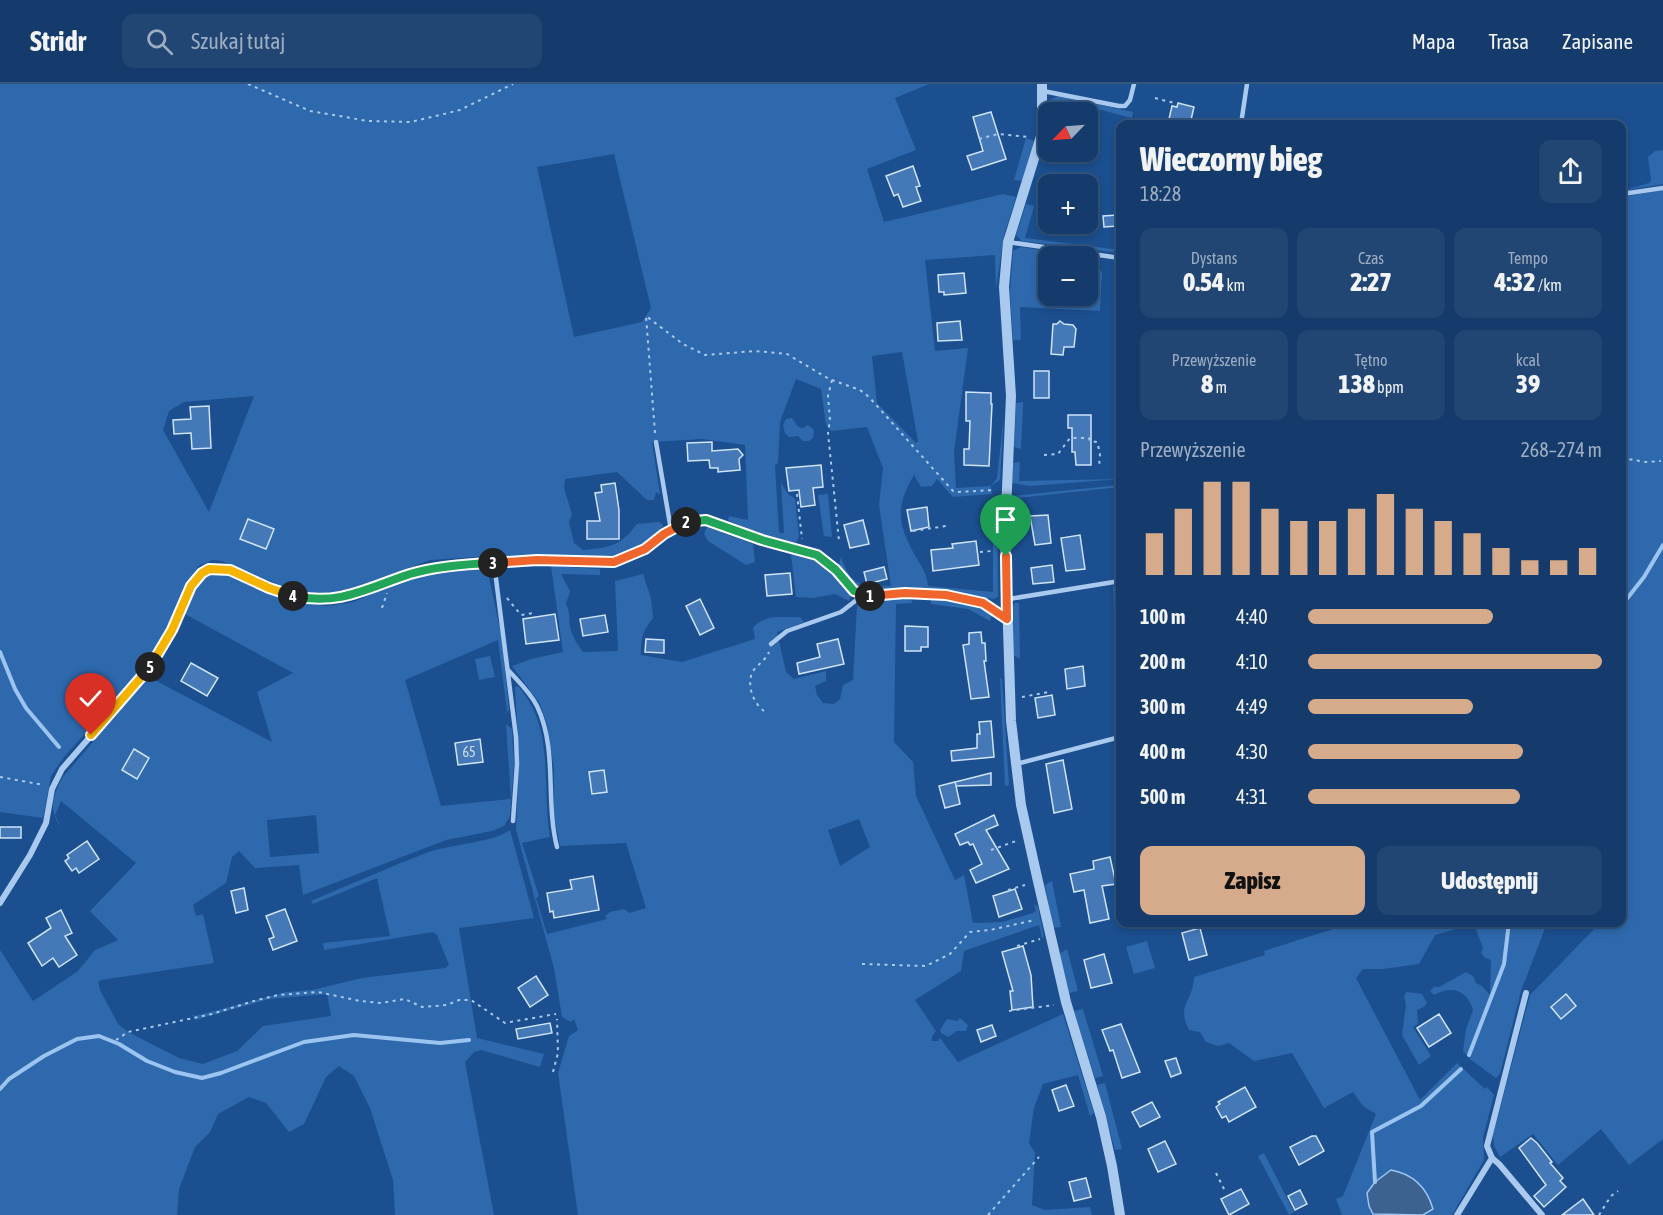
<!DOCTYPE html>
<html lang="pl">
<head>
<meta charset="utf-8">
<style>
  body { margin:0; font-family:"Asap Condensed",sans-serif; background:#214673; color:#f1f3f6; height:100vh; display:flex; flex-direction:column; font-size:22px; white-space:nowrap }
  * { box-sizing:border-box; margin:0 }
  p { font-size:20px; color:#9dadc1 }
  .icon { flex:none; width:33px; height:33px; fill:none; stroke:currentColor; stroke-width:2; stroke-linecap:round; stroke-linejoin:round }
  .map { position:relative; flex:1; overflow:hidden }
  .drawer { position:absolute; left:1116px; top:36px; width:510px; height:807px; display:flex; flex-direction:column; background:#143b6b; border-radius:12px; box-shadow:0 3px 9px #0003,0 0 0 2px #33557e }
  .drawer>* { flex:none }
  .needle { width:39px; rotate:245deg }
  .fabs { position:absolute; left:1038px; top:18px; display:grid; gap:12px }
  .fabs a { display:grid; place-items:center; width:60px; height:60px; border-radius:12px; background:#143b6b; box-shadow:0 3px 9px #0003,0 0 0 2px #33557e; font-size:30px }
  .pin { position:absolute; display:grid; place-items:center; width:51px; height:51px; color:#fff; margin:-62px -26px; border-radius:50% 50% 50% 0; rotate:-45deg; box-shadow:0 0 6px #0007 }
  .pin .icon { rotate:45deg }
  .km { position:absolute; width:30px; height:30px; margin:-15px; border-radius:50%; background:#222; color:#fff; font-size:16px; line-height:30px; text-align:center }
  .round { display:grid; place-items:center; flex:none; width:63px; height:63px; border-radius:12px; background:#214673 }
  .overview { display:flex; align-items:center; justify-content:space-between; height:102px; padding:0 24px }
  h1 { font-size:33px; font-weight:800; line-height:45px }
  .figures { display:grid; grid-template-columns:repeat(3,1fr); gap:9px; height:102px; padding:6px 24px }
  .figures div { display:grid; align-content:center; border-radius:12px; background:#214673; text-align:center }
  .figures b { font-size:26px; font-weight:800 }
  .figures small { font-size:16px; font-weight:400 }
  .figures p { font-size:16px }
  .chart { height:168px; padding:12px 24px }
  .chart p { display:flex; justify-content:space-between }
  .chart svg { width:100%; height:108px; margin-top:6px; stroke:#d6ab8b; stroke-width:6 }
  .cta { display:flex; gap:12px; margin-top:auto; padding:12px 24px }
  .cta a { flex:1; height:69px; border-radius:12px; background:#d6ab8b; color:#111; font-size:24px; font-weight:800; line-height:69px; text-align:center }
  .cta a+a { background:#214673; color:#f1f3f6 }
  ul { padding:0 24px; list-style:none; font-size:20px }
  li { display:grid; grid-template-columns:96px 72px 1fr; align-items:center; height:45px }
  li i { height:15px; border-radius:8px; background:#d6ab8b }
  header { display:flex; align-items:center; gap:36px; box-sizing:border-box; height:84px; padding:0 30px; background:#143b6b; border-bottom:2px solid #33557e }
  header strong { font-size:28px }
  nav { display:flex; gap:33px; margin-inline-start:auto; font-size:21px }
  .search { width:420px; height:54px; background:#214673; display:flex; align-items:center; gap:15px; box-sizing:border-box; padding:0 21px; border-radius:12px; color:#9dadc1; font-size:22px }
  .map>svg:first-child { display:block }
  .green { fill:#2e69ad; fill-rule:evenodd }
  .water { fill:#3c6290; stroke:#9cc4f0; stroke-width:1.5 }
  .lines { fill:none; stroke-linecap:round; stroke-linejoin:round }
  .stream { stroke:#9cc4f0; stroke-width:4 }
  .building { fill:#4478b7; stroke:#cfe3fa; stroke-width:1.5 }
  .path { stroke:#a9c9ee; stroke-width:2; stroke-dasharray:3 4.5; stroke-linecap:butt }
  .service { stroke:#a9c9ee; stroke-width:4.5 }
  .minor { stroke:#a9c9ee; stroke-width:6 }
  .tertiary { stroke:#a9c9ee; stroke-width:10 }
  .split-1-casing { stroke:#fff; stroke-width:12 }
  .split-2-casing { stroke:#fff; stroke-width:12 }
  .split-3-casing { stroke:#fff; stroke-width:12 }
  .split-4-casing { stroke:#fff; stroke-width:12 }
  .split-5-casing { stroke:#fff; stroke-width:12 }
  .split-6-casing { stroke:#fff; stroke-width:12 }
  .split-1 { stroke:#f0652b; stroke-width:8 }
  .split-2 { stroke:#22a559; stroke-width:8 }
  .split-3 { stroke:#f0652b; stroke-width:8 }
  .split-4 { stroke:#22a559; stroke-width:8 }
  .split-5 { stroke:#f5b400; stroke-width:8 }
  .split-6 { stroke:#f5b400; stroke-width:8 }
  .labels { text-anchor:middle; stroke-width:4.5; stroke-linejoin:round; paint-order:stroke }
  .number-label { font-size:14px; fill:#d0dded }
</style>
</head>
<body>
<header>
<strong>Stridr</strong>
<div class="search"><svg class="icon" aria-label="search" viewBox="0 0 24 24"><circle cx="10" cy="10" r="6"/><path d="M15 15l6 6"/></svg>Szukaj tutaj</div>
<nav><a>Mapa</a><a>Trasa</a><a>Zapisane</a></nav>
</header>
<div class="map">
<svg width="1663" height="1131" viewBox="0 0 1663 1131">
  <rect width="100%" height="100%" fill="#1b4f8f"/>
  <!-- green -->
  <g class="green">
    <path d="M0,0H929L895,14L916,66L867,85L884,138L1003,110L1016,113L1004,151L996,205L995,171L925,176L935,267L968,264L954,368L956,404L991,402L997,394L1004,331L1000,396L991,402L992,410L953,413L937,395L932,402L921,403L914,391C894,425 898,441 917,475C923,484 927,491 928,502L993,508V424L997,428L998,513L993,515L928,505L866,507L856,502L839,480L841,473C851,503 863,503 891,502L879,421L883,384L867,343L831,347L826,341L821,305L796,295L780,338L778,379L775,381L779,449H784L781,399L788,410L795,415L799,452L796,459L752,448L728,436L729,432L748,436L745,361L702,355L652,358L660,410L656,408L654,416H647L617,388L565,395L564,404L572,430L569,438L574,459L583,466C611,463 619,463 637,440L659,438L663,441L661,447L631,468L615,473L593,476L492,472L430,476L339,510L313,511L294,507L222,477L213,476L198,482L164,551L141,586L64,673L51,692L43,734L0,728ZM614,70L651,224L642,238L574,253L537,83ZM902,268L918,357L916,359L877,319L872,272ZM254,312L209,428L163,346L169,327L184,318Z"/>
    <path d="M1058,12L1133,28L1132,34L1086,22H1077L1074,28H1049L1050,16Z"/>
    <path d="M1026,54L1034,57L1022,97L1014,96Z"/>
    <path d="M1663,66V100L1622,107L1649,99L1651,96L1648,73L1655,67Z"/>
    <path d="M1663,106V1055L1629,1081L1601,1045L1558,1081L1533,1050L1500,1073L1494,1062L1493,1051L1530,911L1600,839L1622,838V817L1626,812L1622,808V113Z"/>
    <path d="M1026,120L1034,122L1025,154L1120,166V169L1022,157L1016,151Z"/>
    <path d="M1021,163L1078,172H1048V212H1088V179L1102,188L1100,227L1020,223L1021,256H1013L1010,208L1013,167Z"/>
    <path d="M1023,318V323L1021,365L1014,363L1016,319Z"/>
    <path d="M792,334L798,343L803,344L808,341L814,346L813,354L809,357H803L798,352L789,353L785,349L783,342L786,335Z"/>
    <path d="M1020,378L1019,397L1120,395L1030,402L1012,399L1013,379Z"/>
    <path d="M1120,401V403L1018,414V456L1015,455L1011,448V412Z"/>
    <path d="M828,410L832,453L824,452L818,411Z"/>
    <path d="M707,443L753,460L755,478L746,481L708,457L704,450Z"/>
    <path d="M788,466C823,477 827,485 852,509L849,517L835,510L813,514L796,513L791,470L786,468Z"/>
    <path d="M551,482L600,485V491L561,490L570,507L566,520C571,529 568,537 571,546C573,554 578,561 583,568L618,567L615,497L643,490L651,514L653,534C643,546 640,556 641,571L682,578L755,555L753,544C763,530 784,533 800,533L804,538L777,548L786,588L794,595L826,587V597L815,602L817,611L823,619L834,620L840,615L843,601L853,596L857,522L865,518L910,514L913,519L896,520L894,658L913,678L916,712L955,796L964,791L973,839L1002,838L1033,829L1036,827L1034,820L1038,823L1044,853L1042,854L1039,841L964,867L961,887L915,916L936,947L932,952V957H938L940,954L958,978L1063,930L1094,1029L1090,1032L1078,991L1043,1000L1034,1024L1029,1059L1035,1069L1032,1121L1045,1126L1090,1123L1092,1131H578L558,989L569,952L578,946L574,935L571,938L562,933L554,884L516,746L519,678L515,603L518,602C556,646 541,700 550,753L522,759L539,812L536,814L547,850L607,835L605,832L610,828L624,825L629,829L646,824L626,759L560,762L554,733V685L547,640L540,620L512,582L531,575L563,568ZM859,735L870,763L840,782L828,746Z"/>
    <path d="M456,484C469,484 482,481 489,493L502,555L509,626L504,631L507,627L498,556L405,596L441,722L511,715L506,640L512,645L514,681L510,732L504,742L492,747L446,756L303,811L299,781L255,784L239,767L232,773L226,799L193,821L196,832L203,830L214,879L101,896L98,898L100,906L118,940L128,948L179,974L203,980L237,967L263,942L331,932L327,910L269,915L195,936L192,930L195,932L286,908L312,906L362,894L445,884L449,881L437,851L433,848L324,866L323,859L390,852L377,794L313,820L311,817C349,801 387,784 426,769C449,760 493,759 510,746L534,834L459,844L477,954L544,970L540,983L481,966L474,968L465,978L494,1131H395L393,1096L370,1024L354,992L339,982L326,993L304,1040L289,1048L266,1019L249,1013L218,1030L210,1048L195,1063L179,1105L177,1131H0V866L33,917L78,887L95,866L118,856L90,827L136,779L61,717L55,731L61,743C48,726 53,712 62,694L149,593L272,658L257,608L293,589L185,530C192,509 199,487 224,490L290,518L327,522L353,518L407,495ZM316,731L319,769L270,773L267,736Z"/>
    <path d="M1120,502V648L1119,649L1113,503Z"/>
    <path d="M931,513L976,522L992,531L990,537L968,525L931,520Z"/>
    <path d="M1015,519H1019L1020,575L1013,571L1012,523Z"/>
    <path d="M490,572L495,593L479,596L475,575Z"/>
    <path d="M1000,594L1002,595L1009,701L1005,702Z"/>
    <path d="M1052,797L1061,843L1053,844L1045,801Z"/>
    <path d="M1398,838L1547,839L1521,907L1500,990L1496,994L1471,976L1463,967L1466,945L1473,926C1467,906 1452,901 1434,911L1430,907L1434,903H1439L1466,888L1473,892L1476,899L1482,902L1490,911L1491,876L1485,874L1481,869L1483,864L1474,840L1435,851L1419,880L1383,885H1363L1356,894L1420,1016L1457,979L1485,1005L1487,1003L1494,1011L1483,1053L1484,1076L1452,1131H1423L1433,1125L1375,1131H1342L1336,1115L1343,1112L1376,1030L1363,1022L1353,1008L1324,1024L1292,969L1254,977L1229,959L1218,962L1206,958L1200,948L1189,946C1176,921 1193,918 1194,893L1265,871L1264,867L1352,839H1367L1372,843H1393Z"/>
    <path d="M1147,857L1155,884L1134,890L1126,863Z"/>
    <path d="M1067,865L1078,907L1069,909L1059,870Z"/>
    <path d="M1407,908L1422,910L1427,919L1424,923L1417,926L1418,940L1413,943L1431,972L1419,981L1402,951L1406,921L1404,912Z"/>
    <path d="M1083,925L1103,992L1095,994L1074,927Z"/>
    <path d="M960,934L968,941L966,947H957L948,953L941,949L940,946L947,935L957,937Z"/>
    <path d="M1105,999L1122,1065L1115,1066L1097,1001Z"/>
    <path d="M1264,1069L1294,1128L1289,1131L1258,1072Z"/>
  </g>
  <!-- water -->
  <path class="water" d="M1391,1086C1413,1090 1427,1104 1433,1125L1423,1131L1373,1130L1369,1122L1367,1109L1375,1098Z"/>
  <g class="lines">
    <!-- stream -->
    <g class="stream">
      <path d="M1622,521L1644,493L1663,461"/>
      <path d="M0,568L15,605L26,624L59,663"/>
      <path d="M1469,971L1504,880L1509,838"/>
      <path d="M0,1005L9,995L44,972L77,955L99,952L119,960L147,977L175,988L202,994L221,989L304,958L354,951L440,959L469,956"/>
      <path d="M1375,1098L1372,1048L1421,1022L1461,985"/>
    </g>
  </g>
  <!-- building -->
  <g class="building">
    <path d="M1178,19L1194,23L1190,40L1169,35L1172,22L1177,23Z"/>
    <path d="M991,28L1006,75L972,86L967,72L983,67L973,33Z"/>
    <path d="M913,82L920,102L916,103L921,117L903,123L898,110L894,112L886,92Z"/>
    <path d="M1071,89L1089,90V100H1071Z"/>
    <path d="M1117,131L1118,142L1104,143L1103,132Z"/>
    <path d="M964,189L966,209L944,211V208H939L938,191Z"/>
    <path d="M960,237L962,256L938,257L937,239Z"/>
    <path d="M1060,237L1064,240L1073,241L1076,245L1074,263H1064L1063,271L1051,270L1053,240H1057Z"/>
    <rect x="1034" y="287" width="15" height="27"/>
    <path d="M966,308L991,309V320H992L989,382L964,381V365H969L970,337H966Z"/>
    <path d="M209,322L211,364L192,365L191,349L174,350L173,336L191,335L190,323Z"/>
    <path d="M1068,331H1091V381H1076L1075,368H1072V344H1068Z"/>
    <path d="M712,358V367L738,365L743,371L739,375L740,386L718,388V384H710L709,376L688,377L687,359Z"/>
    <path d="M821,381L823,403L813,404L815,421L801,423L799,406L789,407L786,384Z"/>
    <path d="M615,399L619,426V455H587V437H600L595,409L602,408L601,401Z"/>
    <path d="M927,423L929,443L911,447L907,426Z"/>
    <path d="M1048,431L1051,459L1035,461L1030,432Z"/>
    <path d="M248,435L274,445L266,465L240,455Z"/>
    <path d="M863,436L869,460L850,464L844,441Z"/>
    <path d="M1080,451L1085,485L1066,487L1061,454Z"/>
    <path d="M976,457L979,481L933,487L931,466L953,464L952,460Z"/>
    <path d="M1052,481L1054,498L1033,500L1031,484Z"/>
    <path d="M884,483L887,495L867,500L864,488Z"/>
    <path d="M790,489L792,510L767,512L765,491Z"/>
    <path d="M700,515L714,544L700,551L686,522Z"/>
    <path d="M555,530L559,556L526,560L523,535Z"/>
    <path d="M605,531L608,548L583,552L580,535Z"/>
    <path d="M905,542L928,543V563H921V567H905Z"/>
    <path d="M981,548L982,559H985L986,577H984L989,613L971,615L963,561L969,560V549Z"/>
    <path d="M646,555L664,556V569L645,568Z"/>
    <path d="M838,555L844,580L799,590L797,579L820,573L817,560Z"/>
    <path d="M191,579L218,594L207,612L181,597Z"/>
    <path d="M1083,582L1085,602L1067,605L1065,585Z"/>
    <path d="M1052,611L1055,631L1038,634L1035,614Z"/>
    <path d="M991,637L994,673L952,677L951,667L977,664V650H980L979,638Z"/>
    <path d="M480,655L483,678L458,681L455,659Z"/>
    <path d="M134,665L149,674L137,695L122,686Z"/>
    <path d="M1063,676L1072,725L1054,729L1046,680Z"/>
    <path d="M604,686L607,708L592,710L589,688Z"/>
    <path d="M991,689V701L956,702L960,720L945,724L939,702L955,698L956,701L955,698Z"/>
    <path d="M994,731L998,741L986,746L1009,785L976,799L970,786L982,780L973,760L970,761L968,758L960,761L955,750Z"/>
    <rect x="0" y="743" width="21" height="11"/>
    <path d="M87,757L99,775L79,789L76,784L72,787L65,777L69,774L67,771Z"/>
    <path d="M1110,773L1116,800L1102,802L1109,835L1090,839L1084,806L1074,808L1070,790L1094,785L1093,777Z"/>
    <path d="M593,792L599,826L554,834L553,827L550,828L547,809L572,805L570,796Z"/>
    <path d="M244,804L248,826L236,829L231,807Z"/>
    <path d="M1015,805L1022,825L999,833L993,812Z"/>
    <path d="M285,825L297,857L273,866L269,855L274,853L266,832Z"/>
    <path d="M61,826L72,849L65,852L77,871L59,883L53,874L42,882L28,859L51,844L46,834Z"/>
    <path d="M1200,844L1207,871L1189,876L1182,849Z"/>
    <path d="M1023,862L1031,891L1033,923L1012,926L1010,907H1013L1002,868Z"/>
    <path d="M1104,870L1112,899L1091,904L1084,876Z"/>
    <path d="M536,892L548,911L530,923L518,904Z"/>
    <path d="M1566,910L1576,922L1561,935L1551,923Z"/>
    <path d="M1439,930L1451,949L1429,963L1417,944Z"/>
    <path d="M550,939L552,949L518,955L516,945Z"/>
    <path d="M1121,940L1140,988L1122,994L1113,966L1110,967L1102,946Z"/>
    <path d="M992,941L996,952L981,958L977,946Z"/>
    <path d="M1176,974L1181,989L1171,993L1165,977Z"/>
    <path d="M1066,1001L1074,1022L1059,1027L1052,1006Z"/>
    <path d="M1245,1003L1256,1023L1229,1038L1226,1032L1222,1034L1216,1023L1220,1020L1218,1018Z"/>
    <path d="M1152,1018L1160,1033L1140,1043L1132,1028Z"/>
    <path d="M1312,1052H1316L1324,1067L1299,1081L1290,1063Z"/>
    <path d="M1531,1054L1537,1059L1552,1078L1550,1079L1563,1094L1560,1097L1566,1103L1544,1123L1534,1112L1546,1101L1519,1064Z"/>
    <path d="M1165,1057L1176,1080L1158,1088L1148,1065Z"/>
    <path d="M1086,1094L1091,1113L1074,1117L1069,1098Z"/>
    <path d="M1241,1105L1249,1120L1229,1131L1221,1115Z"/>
    <path d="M1300,1106L1307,1120L1295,1126L1288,1112Z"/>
    <path d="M1583,1115L1594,1131H1562Z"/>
  </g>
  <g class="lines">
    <!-- path -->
    <g class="path">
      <path d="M248,0L310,27L368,37L411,38L460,26L513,0"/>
      <path d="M1155,14L1174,19"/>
      <path d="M979,55L998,50L1029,53"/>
      <path d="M832,296L828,312L830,336L828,349L839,457"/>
      <path d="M655,349L646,232L683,260L705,271L755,267L787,270L829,295L860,306L869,313L953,407L957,408L994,406"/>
      <path d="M1044,371L1058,370L1070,354H1089L1090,357L1097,358L1100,369L1099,384"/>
      <path d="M1622,374L1646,378L1661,377"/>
      <path d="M797,410L802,455"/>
      <path d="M913,447L946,442"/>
      <path d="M980,468L992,467"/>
      <path d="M507,514L521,531L533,529"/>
      <path d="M382,524L387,509"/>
      <path d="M1022,613L1049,608"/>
      <path d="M764,627C753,619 746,600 753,587C758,580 765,577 769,568"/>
      <path d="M0,693L44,701"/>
      <path d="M991,766L1016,757"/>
      <path d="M1008,806L1025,801"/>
      <path d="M1017,862L1040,855"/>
      <path d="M862,880L926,882L950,870L970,848L990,846L1035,836"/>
      <path d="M1009,927L1054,921"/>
      <path d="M116,956L128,948L212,930L257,916L278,911L318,908L360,917L381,919L405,915L422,923L447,921L459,916H471L505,939L556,930"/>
      <path d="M553,988L558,969L557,935"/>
      <path d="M1216,1089L1226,1109"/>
      <path d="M988,1131L1039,1073"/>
      <path d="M1599,1131L1611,1112L1618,1107"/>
    </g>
    <!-- service -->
    <g class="service">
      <path d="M1043,7L1119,22H1125L1130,16L1134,0"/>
      <path d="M1241,40L1247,0"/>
      <path d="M1622,110L1663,104"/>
      <path d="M1008,158L1120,174"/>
      <path d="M656,358L671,446"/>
      <path d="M494,479L516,653L517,680L513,737"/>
      <path d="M1009,515L1120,497"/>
      <path d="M771,560L787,547L841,528L863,511"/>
      <path d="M508,586C518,597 530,608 537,622C558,666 545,716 557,763"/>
      <path d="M1016,680L1120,653"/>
    </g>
    <!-- minor -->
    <g class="minor">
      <path d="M0,819L30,771L46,739L52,705L62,685L152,582L172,546L191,503L202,489L209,485L230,486L289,511L329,516L368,507L410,490L453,481L537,476L614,479L645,465L680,440L694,436H706L762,456L817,471L836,486L854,507L863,511L875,513L922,509L946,511L983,519L1007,535"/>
      <path d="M1492,1074L1499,1080L1542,1131"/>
      <path d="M1457,1131L1492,1074L1487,1062L1526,909"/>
    </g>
    <!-- tertiary -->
    <path class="tertiary" d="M1042,0V49L1008,158L1004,203L1011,312L1005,451L1011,637L1021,721L1037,793L1066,918L1101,1033L1112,1082L1120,1131"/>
  </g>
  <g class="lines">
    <defs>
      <path id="split-1" d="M870,512L905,509L946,511L983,519L1007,535L1006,472"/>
      <path id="split-2" d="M686,438L706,436L762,456L817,471L836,486L854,507L870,512"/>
      <path id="split-3" d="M493,479L537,476L614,478L645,465L664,450L686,438"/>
      <path id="split-4" d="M293,512C340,522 367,504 410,490C437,482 465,480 493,479"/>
      <path id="split-5" d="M150,583L172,546L191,502L202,489L209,485L230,486L269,504L293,512"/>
      <path id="split-6" d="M91,651L150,583"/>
    </defs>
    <!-- split-1 casing -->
    <use href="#split-1" class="split-1-casing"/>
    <!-- split-2 casing -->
    <use href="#split-2" class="split-2-casing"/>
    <!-- split-3 casing -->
    <use href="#split-3" class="split-3-casing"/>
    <!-- split-4 casing -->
    <use href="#split-4" class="split-4-casing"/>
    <!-- split-5 casing -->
    <use href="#split-5" class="split-5-casing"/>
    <!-- split-6 casing -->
    <use href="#split-6" class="split-6-casing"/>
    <!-- split-1 -->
    <use href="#split-1" class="split-1"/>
    <!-- split-2 -->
    <use href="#split-2" class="split-2"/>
    <!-- split-3 -->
    <use href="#split-3" class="split-3"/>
    <!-- split-4 -->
    <use href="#split-4" class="split-4"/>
    <!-- split-5 -->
    <use href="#split-5" class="split-5"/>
    <!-- split-6 -->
    <use href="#split-6" class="split-6"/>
  </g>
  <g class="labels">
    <!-- number labels -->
    <g class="number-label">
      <text x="469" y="673">65</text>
    </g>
  </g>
</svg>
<div class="fabs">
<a><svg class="needle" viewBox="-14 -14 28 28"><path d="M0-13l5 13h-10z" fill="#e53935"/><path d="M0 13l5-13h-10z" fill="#9dadc1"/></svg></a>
<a>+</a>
<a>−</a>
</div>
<div class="pin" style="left:1006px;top:472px;background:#1e9e55"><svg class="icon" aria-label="arrive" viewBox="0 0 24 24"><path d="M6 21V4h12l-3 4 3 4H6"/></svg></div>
<div class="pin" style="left:91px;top:651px;background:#d93025"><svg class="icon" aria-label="check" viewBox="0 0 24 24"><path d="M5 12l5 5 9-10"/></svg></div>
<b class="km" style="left:870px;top:512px">1</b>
<b class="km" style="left:686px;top:438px">2</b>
<b class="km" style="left:493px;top:479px">3</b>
<b class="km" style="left:293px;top:512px">4</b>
<b class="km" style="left:150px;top:583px">5</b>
<section class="drawer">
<div class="overview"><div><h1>Wieczorny bieg</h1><p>18:28</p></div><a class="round"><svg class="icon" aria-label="share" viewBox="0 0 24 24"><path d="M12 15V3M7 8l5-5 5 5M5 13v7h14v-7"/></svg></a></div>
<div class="figures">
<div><p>Dystans</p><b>0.54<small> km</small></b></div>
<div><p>Czas</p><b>2:27</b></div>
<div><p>Tempo</p><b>4:32<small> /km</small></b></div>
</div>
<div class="figures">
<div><p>Przewyższenie</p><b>8<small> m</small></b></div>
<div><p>Tętno</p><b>138<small> bpm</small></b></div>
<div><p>kcal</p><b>39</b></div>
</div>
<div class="chart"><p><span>Przewyższenie</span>268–274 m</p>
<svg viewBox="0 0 160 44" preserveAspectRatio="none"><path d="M5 44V27M15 44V17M25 44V6M35 44V6M45 44V17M55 44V22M65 44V22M75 44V17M85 44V11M95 44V17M105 44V22M115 44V27M125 44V33M135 44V38M145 44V38M155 44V33"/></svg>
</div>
<ul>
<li><b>100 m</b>4:40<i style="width:63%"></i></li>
<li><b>200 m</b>4:10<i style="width:100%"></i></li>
<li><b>300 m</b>4:49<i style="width:56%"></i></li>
<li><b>400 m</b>4:30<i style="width:73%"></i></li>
<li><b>500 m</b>4:31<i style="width:72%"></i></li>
</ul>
<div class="cta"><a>Zapisz</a><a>Udostępnij</a></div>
</section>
</div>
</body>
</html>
